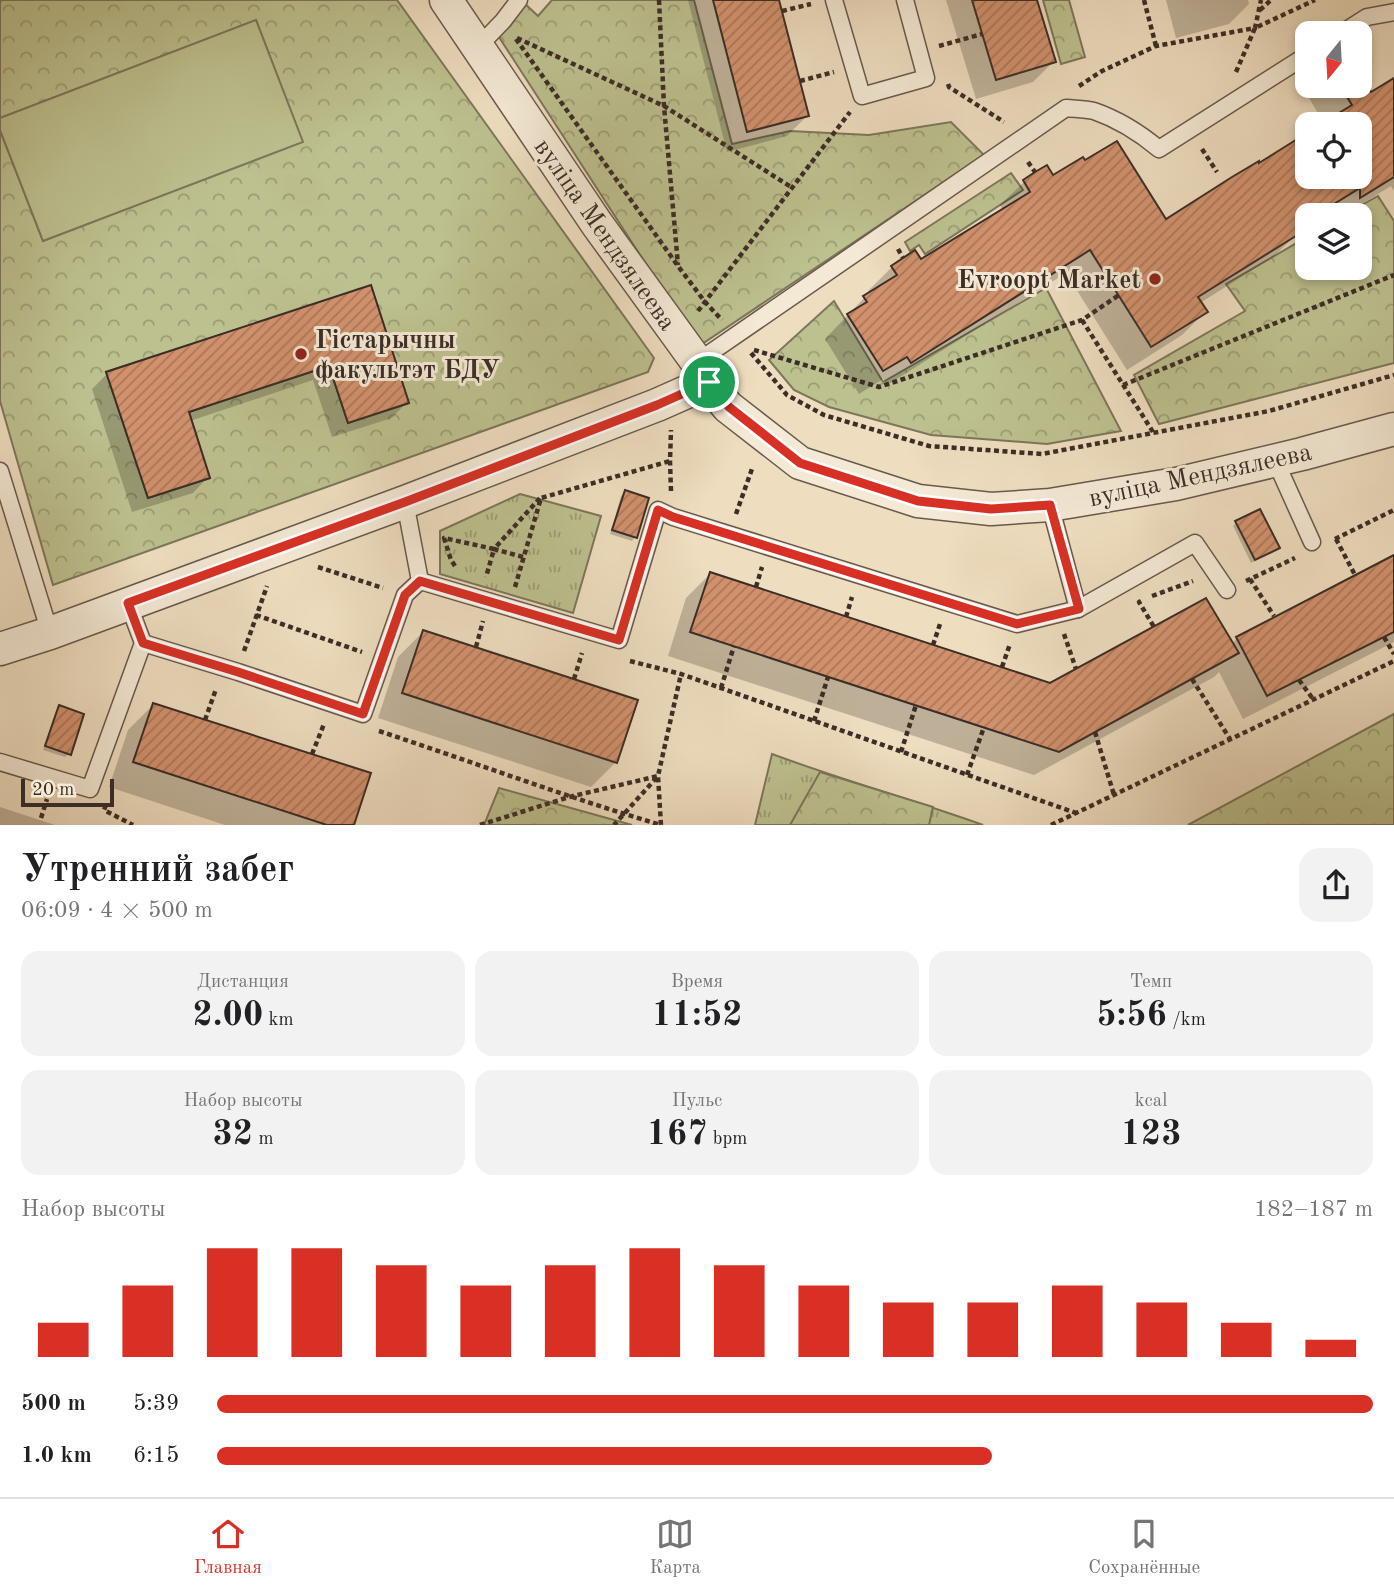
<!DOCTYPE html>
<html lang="ru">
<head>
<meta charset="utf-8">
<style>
  body { margin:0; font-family:"Old Standard TT",serif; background:#f2f2f2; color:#202124; height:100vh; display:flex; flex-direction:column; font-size:26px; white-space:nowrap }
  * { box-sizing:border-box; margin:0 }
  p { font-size:23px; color:#757577 }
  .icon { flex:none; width:38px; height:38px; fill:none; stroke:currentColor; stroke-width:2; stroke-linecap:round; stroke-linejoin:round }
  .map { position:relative; height:825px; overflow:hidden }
  .drawer { display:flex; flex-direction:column; background:#fff; flex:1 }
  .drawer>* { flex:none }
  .needle { width:46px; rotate:198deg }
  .tools { position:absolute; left:1295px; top:21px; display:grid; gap:14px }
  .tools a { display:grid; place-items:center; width:77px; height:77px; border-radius:14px; background:#fff; box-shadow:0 4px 10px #0003; font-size:35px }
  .scale { position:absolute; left:21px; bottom:18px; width:93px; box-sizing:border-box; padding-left:7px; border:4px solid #3c2d26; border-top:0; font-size:19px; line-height:24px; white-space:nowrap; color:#3c2d26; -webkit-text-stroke:5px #f4e9d5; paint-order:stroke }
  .pin { position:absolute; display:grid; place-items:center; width:60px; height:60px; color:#fff; margin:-30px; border:4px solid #fff; border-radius:50%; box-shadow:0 2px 7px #0007 }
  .round { display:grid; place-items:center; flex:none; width:74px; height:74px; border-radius:21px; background:#f2f2f2 }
  .headline { display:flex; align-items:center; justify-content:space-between; height:119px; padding:0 21px }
  h1 { font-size:38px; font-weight:600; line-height:52px }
  .metrics { display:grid; grid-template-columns:repeat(3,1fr); gap:10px; height:119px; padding:7px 21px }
  .metrics div { display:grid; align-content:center; border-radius:18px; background:#f2f2f2; text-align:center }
  .metrics b { font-size:35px; font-weight:600 }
  .metrics small { font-size:19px; font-weight:400 }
  .metrics p { font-size:19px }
  .chart { height:196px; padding:14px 21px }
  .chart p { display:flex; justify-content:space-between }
  .chart svg { width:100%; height:126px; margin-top:7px; stroke:#d93025; stroke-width:6 }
  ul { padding:0 21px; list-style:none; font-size:23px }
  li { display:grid; grid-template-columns:112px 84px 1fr; align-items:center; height:52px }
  li i { height:18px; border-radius:9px; background:#d93025 }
  .menu { display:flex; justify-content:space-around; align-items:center; height:98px; border-top:2px solid #e0e0e0; background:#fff; font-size:19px; color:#757577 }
  .menu a { display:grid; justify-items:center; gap:4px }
  .menu .active { color:#d93025 }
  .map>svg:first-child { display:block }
  .grass { fill:url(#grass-tufts); stroke:#7c765a; stroke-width:2 }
  .forest { fill:url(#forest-crowns); stroke:#7c765a; stroke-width:2; fill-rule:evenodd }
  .garden { fill:#bdc08f; stroke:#7c765a; stroke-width:2 }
  .shadow { fill:#0003 }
  .building { fill:url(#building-hatch); stroke:#3c2d26; stroke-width:2 }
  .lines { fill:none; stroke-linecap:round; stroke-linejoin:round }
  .lane-casing { stroke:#68594c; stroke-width:19 }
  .street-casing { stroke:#68594c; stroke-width:35 }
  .path { stroke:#3c2d26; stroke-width:4.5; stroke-dasharray:5 3.5; stroke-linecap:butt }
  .lane { stroke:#f4e9d5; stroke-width:16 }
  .street { stroke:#f4e9d5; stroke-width:32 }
  .route-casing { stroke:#fff; stroke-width:14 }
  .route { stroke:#d93025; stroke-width:9 }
  .poi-dot { fill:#8f2418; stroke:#f4e9d5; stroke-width:2.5 }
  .labels { text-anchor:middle; stroke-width:6; stroke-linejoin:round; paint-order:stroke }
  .street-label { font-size:26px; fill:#3c2d26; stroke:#f4e9d5 }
  .poi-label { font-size:26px; font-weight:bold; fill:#3c2d26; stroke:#f4e9d5; text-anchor:end }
</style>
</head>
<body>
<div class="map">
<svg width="1394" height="825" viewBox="0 0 1394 825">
  <defs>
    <pattern id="grass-tufts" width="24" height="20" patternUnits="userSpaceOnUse" patternTransform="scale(1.75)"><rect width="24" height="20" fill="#bdc08f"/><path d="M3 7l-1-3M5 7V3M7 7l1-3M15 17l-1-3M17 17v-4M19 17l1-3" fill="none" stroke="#9b9c75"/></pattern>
    <pattern id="forest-crowns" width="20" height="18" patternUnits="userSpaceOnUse" patternTransform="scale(1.75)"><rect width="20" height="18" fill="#bdc08f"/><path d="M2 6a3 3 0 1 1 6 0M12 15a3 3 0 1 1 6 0" fill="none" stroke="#9b9c75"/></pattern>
    <pattern id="building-hatch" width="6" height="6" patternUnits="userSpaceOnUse" patternTransform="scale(1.75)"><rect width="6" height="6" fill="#d1916d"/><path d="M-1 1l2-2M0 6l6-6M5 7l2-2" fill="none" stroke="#ab7759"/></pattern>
  </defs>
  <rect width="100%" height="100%" fill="#eeddbf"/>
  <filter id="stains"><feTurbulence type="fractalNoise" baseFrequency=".00286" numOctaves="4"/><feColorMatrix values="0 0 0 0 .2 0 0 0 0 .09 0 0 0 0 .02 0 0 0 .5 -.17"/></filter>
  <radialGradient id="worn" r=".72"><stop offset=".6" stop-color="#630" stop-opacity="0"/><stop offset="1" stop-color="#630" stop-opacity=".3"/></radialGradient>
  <!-- grass -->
  <g class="grass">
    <path d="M520,494L601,516L573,613L440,574V531Z"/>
    <path d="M772,754C842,780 913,800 983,825H755Z"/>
  </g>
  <!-- forest -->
  <g class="forest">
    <path d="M3,0H397L654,358L648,372L53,585L0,401V130L43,241L302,141L256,20L0,118V1ZM371,286L409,403L348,423L329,366L189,412L210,478L148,498L106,372Z"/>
    <path d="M552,0H694L732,144L790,131L869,135L951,122L984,155L699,346L497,34L522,1L538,16Z"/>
    <path d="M1043,0H1069L1085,57L1061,64Z"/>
    <path d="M1011,173L1023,190L925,254L919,245L910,251L905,242Z"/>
    <path d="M1378,196L1394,221V363L1159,424L1134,375L1245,311L1226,284L1307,237V268H1360V215H1344Z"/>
    <path d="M1046,288L1121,431L1047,444L931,435L829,407L794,390L769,360L834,301L883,382Z"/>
    <path d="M1394,714V825H1188Z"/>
    <path d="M820,772L933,807L929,825H790Z"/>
    <path d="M499,788L632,825H484Z"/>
  </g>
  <!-- garden -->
  <path class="garden" d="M256,20L303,142L43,241L0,130V118Z"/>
  <!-- shadow -->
  <g class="shadow">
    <path d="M688,0H777L807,116L787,136L727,152Z"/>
    <path d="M946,0H1035L1054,61L1033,82L976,99Z"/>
    <path d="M1166,0H1248L1249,4L1229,24L1176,38Z"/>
    <path d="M1307,75V86H1360V79L1371,95L1394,80V191L1391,186L1344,215H1307V228L1295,236L1273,257L1200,303L1206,311L1182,335L1127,370L1066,273L887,385L883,379L859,394L825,339L864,298L870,294L868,291L892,267L915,252L920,262L1003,211L1000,205L1024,182L1046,167L1053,177L1165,222L1295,148L1307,136V177H1360V124H1324L1300,82Z"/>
    <path d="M370,287L407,402L392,418L332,437L313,380L190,421L208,477L193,493L132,512L92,389L107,374Z"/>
    <path d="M625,492L635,537L632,541L610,534L621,496Z"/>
    <path d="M1237,522L1278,547L1274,551L1251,563L1233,526Z"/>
    <path d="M1394,558V642L1243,719L1219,672L1214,677L1034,775L668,656L686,598L710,574L1050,685L1232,644L1237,638Z"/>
    <path d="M423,632L616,762L591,787L378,718L398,657Z"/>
    <path d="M153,705L352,825H225L109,787L128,730Z"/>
    <path d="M59,707L69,754L65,757L43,750L56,711Z"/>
    <path d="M0,807L55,825H0Z"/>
  </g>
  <!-- building -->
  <g class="building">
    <path d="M713,0H779L809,116L747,132Z"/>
    <path d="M972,0H1037L1056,62L996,80Z"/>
    <path d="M1360,76L1371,92L1394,78V177L1360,198V188L1316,215H1307V221L1296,228L1299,234L1198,297L1208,312L1151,347L1090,250L911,363L907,357L883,371L847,314L867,302L863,296L897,275L891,266L915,250L921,259L1030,192L1023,180L1035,172L1047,165L1053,175L1083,157L1085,160L1117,141L1166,219L1232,177L1259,161V163L1307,133V177H1360V124H1321L1352,105L1340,86H1360Z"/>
    <path d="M371,285L409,403L348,423L329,366L189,412L210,478L148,498L106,372Z"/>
    <path d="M625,490L649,498L637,538L612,530Z"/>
    <path d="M1260,509L1280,548L1255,560L1235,521Z"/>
    <path d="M1394,555V632L1267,696L1236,637Z"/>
    <path d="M710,572L1050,683L1206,598L1239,653L1059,752L690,632Z"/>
    <path d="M423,630L638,700L617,763L402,693Z"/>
    <path d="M153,703L371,773L354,825H327L133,762Z"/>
    <path d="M59,705L84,714L71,755L45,746Z"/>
  </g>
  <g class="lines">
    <defs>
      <g id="lane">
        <path d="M834,0L862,96L926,78L905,0"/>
        <path d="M1342,33L1367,17L1394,12"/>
        <path d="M477,48L503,21L519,0"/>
        <path d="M697,362L1066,108C1075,109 1085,109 1094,111C1117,119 1141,134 1159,149L1307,55"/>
        <path d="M1275,460L1312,542"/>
        <path d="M0,471L50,633"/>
        <path d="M405,502L420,581"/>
        <path d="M1050,505L1078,609"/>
        <path d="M128,603L143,643"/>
        <path d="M0,762L90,789L143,643L238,672L363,714L405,595L420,581L619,640L658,510L673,517L1017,624L1078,609L1195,543L1227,590"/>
      </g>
      <g id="street">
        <path d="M446,0L597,224L697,362L717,394L728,407L800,463L918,501L991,509L1050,505L1176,484L1302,454L1394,429"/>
        <path d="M0,649L50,633L405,502L657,405L709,382"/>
      </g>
    </defs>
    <!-- lane casing -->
    <use href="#lane" class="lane-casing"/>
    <!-- street casing -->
    <use href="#street" class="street-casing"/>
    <!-- path -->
    <g class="path">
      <path d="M659,0L664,106L678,265"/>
      <path d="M1144,0L1156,46"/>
      <path d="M1260,10L1271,0"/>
      <path d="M782,11L811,4"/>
      <path d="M517,38L664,106L791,187"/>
      <path d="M516,39L678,266L705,302L722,320"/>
      <path d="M939,46L982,34"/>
      <path d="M1236,72L1255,28L1315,0"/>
      <path d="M800,81L834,72"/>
      <path d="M948,84L949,87L1004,122"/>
      <path d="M1079,86L1102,71L1156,46L1255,28L1261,0"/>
      <path d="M1353,86L1354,87"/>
      <path d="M1202,149L1217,172"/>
      <path d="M1028,162L1035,172"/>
      <path d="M898,249L903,258"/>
      <path d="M698,311L850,112"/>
      <path d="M1082,320L1153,432"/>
      <path d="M754,350L879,387L1082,320L1119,295"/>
      <path d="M751,353L787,395L824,415L929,446L1042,454L1269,411L1394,375"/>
      <path d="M1123,385L1394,275"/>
      <path d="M671,491L670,461L671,430"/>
      <path d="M736,514L753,466"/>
      <path d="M1335,539L1394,510"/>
      <path d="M1336,539L1355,575"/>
      <path d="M523,557L494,549L540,498"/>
      <path d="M455,566L451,560L444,538L494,549L486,577"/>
      <path d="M318,567L383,588"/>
      <path d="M1250,579L1274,616"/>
      <path d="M1246,581L1295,558"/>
      <path d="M515,587L541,498L670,461"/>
      <path d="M756,587L762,567"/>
      <path d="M1152,596L1193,581"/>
      <path d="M1141,601L1139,602L1154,627"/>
      <path d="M256,615L362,652"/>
      <path d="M846,617L852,597"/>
      <path d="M1064,634L1076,669"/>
      <path d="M1384,637L1394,654"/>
      <path d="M933,645L940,624"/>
      <path d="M476,647L483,621"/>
      <path d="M244,651L267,586"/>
      <path d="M630,661L681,674L1076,813"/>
      <path d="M1002,667L1010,644"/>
      <path d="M574,679L582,653"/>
      <path d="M1192,679L1230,739"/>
      <path d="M1299,680L1313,699"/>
      <path d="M721,688L734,646"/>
      <path d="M205,720L216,689"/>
      <path d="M814,721L828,677"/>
      <path d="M379,731C473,762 566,797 661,825L658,776L614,825"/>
      <path d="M1095,732L1114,795"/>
      <path d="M901,752L916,705"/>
      <path d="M312,754L324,724"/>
      <path d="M967,775L984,727"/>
      <path d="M106,805L104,810L133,825"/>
      <path d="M41,818L47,799"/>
      <path d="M480,825L569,797L658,776L681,674"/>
      <path d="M1051,825L1394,661"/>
    </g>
    <!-- lane -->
    <use href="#lane" class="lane"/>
    <!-- street -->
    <use href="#street" class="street"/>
  </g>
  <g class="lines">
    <defs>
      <path id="route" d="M709,382L729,407L800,463L918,501L991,509L1050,505L1079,609L1017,624L673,517L658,510L619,640L420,581L405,595L363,714L238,672L143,643L128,603L405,502L657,405Z"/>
    </defs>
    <!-- route casing -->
    <use href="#route" class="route-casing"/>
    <!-- route -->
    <use href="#route" class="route"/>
  </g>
  <!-- markers -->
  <g class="poi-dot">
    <circle cx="1155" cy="279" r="7"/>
    <circle cx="301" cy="354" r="7"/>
  </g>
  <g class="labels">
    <!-- street labels -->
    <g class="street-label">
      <text transform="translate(606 234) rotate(55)" y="9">вуліца Мендзялеева</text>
      <text transform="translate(1200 474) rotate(-12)" y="9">вуліца Мендзялеева</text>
    </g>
    <!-- poi labels -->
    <g class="poi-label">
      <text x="1141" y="288">Evroopt Market</text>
      <text x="315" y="348" text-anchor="start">Гістарычны<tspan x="315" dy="30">факультэт БДУ</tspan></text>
    </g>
  </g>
  <rect width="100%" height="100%" filter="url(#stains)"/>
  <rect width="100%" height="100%" fill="url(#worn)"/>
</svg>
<div class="tools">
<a><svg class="needle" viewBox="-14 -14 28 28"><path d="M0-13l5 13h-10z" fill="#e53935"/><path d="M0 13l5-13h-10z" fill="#757577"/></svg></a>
<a><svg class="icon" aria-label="locate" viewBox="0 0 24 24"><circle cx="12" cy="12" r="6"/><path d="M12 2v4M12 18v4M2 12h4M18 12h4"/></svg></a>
<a><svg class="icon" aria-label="layers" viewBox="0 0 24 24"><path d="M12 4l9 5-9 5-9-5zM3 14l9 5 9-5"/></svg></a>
</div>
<div class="scale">20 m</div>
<div class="pin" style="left:709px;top:382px;background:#1e9e55"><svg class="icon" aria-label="arrive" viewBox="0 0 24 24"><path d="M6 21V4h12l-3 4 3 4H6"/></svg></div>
</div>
<section class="drawer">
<div class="headline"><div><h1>Утренний забег</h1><p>06:09 · 4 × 500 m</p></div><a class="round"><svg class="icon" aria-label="share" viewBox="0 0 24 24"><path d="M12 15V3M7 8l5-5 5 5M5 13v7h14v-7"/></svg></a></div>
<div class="metrics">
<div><p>Дистанция</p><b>2.00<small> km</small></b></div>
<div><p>Время</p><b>11:52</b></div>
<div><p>Темп</p><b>5:56<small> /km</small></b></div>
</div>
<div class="metrics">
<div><p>Набор высоты</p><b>32<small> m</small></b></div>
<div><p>Пульс</p><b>167<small> bpm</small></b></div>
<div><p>kcal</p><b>123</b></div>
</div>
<div class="chart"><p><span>Набор высоты</span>182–187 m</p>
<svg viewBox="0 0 160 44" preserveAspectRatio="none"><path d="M5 44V32M15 44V19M25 44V6M35 44V6M45 44V12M55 44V19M65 44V12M75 44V6M85 44V12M95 44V19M105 44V25M115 44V25M125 44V19M135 44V25M145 44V32M155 44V38"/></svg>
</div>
<ul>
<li><b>500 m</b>5:39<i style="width:100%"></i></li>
<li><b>1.0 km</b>6:15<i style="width:67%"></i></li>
</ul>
</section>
<nav class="menu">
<a class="active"><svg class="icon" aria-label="home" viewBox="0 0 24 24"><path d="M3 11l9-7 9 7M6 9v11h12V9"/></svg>Главная</a>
<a><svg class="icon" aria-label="map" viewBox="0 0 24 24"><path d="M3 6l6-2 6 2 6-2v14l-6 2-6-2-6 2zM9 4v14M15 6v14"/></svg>Карта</a>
<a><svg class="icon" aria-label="saved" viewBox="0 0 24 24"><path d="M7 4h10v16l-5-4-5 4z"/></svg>Сохранённые</a>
</nav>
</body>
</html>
